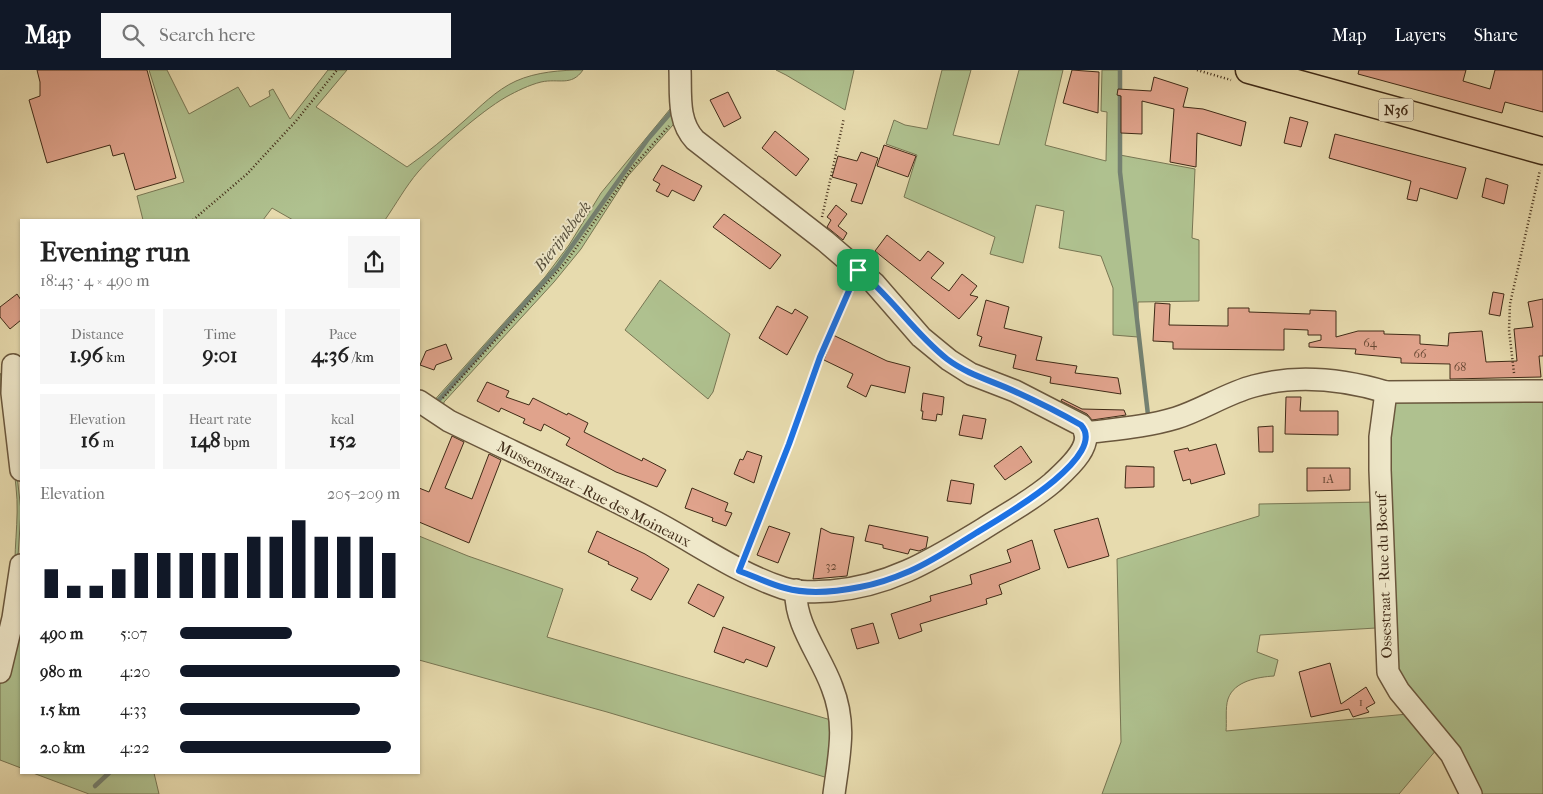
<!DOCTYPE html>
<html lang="en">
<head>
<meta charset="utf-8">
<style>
  body { margin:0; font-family:"IM FELL French Canon",serif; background:#f6f6f6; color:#222; height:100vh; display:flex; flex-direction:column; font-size:19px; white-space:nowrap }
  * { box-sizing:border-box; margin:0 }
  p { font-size:16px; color:#767676 }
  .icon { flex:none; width:28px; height:28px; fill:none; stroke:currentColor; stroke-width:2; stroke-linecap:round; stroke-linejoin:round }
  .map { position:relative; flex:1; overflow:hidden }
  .details { position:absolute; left:20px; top:149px; width:400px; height:555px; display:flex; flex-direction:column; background:#fff; border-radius:0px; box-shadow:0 1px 4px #0004 }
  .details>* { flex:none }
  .pin { position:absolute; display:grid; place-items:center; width:42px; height:42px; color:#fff; margin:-21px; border-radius:10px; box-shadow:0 2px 8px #0006 }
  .round { display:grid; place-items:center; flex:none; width:52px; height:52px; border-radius:0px; background:#f6f6f6 }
  .headline { display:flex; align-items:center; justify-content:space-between; height:85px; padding:0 20px }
  h1 { font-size:28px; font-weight:700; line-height:38px }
  .stats { display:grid; grid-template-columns:repeat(3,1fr); gap:8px; height:85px; padding:5px 20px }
  .stats div { display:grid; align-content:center; border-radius:0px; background:#f6f6f6; text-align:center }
  .stats b { font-size:21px; font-weight:700 }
  .stats small { font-size:14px; font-weight:400 }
  .stats p { font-size:14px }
  .chart { height:140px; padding:10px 20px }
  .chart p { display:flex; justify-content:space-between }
  .chart svg { width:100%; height:90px; margin-top:5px; stroke:#111827; stroke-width:6 }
  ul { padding:0 20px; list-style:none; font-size:16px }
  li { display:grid; grid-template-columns:80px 60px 1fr; align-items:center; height:38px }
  li i { height:12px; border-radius:6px; background:#111827 }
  header { display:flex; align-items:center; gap:30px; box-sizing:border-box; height:70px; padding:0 25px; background:#111827; color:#fff }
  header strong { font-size:24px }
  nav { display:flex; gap:28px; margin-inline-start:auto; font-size:18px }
  .search { width:350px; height:45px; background:#f6f6f6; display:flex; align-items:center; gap:12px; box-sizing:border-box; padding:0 18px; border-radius:0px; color:#767676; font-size:19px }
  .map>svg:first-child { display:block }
  .green { fill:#afc18f; stroke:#787653 }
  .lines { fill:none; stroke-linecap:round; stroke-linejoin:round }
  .stream { stroke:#748171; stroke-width:4.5 }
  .building { fill:#e0a38c; stroke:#402b17 }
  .minor-casing { stroke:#6a573d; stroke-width:24 }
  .major-casing { stroke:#402b17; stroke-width:29 }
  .path { stroke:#402b17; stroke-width:2.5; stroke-dasharray:1 2.5; stroke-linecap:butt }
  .minor { stroke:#efe8ca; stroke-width:21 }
  .major { stroke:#e7dbae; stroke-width:26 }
  .route-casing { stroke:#fff; stroke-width:10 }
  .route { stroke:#1a73e8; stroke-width:6 }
  .labels { text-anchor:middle; stroke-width:4; stroke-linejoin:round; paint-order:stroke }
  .number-label { font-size:12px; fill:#684934 }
  .shield { fill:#efe8ca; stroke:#74644d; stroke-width:1 }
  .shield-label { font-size:14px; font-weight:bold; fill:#402b17 }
  .street-label { font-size:15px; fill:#402b17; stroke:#efe8ca }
  .water-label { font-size:16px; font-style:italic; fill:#564f3c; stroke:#efe8ca }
</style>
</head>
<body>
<header>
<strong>Map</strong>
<div class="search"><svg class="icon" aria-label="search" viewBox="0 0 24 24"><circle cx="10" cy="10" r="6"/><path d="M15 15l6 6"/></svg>Search here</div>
<nav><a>Map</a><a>Layers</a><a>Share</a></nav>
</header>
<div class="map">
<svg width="1543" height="724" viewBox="0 0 1543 724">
  <rect width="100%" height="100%" fill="#e7dbae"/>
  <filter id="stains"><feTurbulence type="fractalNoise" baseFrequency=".004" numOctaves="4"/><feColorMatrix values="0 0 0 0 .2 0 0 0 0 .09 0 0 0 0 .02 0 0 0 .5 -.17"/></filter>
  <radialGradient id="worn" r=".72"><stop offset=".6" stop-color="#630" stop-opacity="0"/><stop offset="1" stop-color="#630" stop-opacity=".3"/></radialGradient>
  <!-- green -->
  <g class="green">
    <path d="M149,0H167L189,44L238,17L250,37L270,26L269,21L273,19L290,49L328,0H347L316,37L407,97C427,83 446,67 464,51C480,37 496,20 516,11C536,2 561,0 583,0C571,17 559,8 541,12C529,15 517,21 506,27C480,42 438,79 418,102C406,116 396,134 385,150H293L272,138L263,150H143L137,126L184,112Z"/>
    <path d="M776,0H854L845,40L786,5Z"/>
    <path d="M942,0H971L953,65L999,75L1019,0H1063L1045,75L1106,91L1107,42L1101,41L1102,0H1119L1120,85L1195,99L1192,168L1199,170V231L1138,232V267L1113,265V218L1101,186L1059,178L1064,141L1036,135L1023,193L990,184L995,167L904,127L917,85L886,74L894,50L905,55L927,59Z"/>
    <path d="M675,33L680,47L628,106L581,179L554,212L444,332L442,343L430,335L545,207L569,175L601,123Z"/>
    <path d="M660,210L730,264L713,322L708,329L625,260Z"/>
    <path d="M0,303L8,324L21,441L16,516C12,485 20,450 16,417C13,379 0,341 0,303Z"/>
    <path d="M1543,327V724H1475L1395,609L1383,353L1397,328Z"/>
    <path d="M1377,432L1376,558L1260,565L1257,582L1278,590L1274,606C1258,607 1234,611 1228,629C1225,638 1227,652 1226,661L1408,644L1437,679L1399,724H1102L1121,672L1117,489L1259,446V434Z"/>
    <path d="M419,466L468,486L563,519L547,567L831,650L828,708L607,642L419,590Z"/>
    <path d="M21,515V698L0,690V611Z"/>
    <path d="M33,703H154L159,724H89Z"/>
  </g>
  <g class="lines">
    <!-- stream -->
    <g class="stream">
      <path d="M1120,0V102L1148,345"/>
      <path d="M437,332L557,197L648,69L673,40"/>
      <path d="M95,716L110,702"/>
    </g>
  </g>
  <!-- building -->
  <g class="building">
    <path d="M37,0H147L176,108L135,120L124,83L113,86L110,75L47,93L29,30L40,26V12Z"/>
    <path d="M1072,0L1099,2L1098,43L1063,33Z"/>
    <path d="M1359,0H1466L1463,11L1490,19L1495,0H1543V42L1505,32L1502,43L1358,4Z"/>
    <path d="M1154,7L1188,18L1183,37L1203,39L1246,52L1241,76L1197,63L1196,97L1170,92L1174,39L1142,31V64L1121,63V26L1117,25L1118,19L1151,21Z"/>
    <path d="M728,22L741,48L724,57L710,30Z"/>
    <path d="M1290,47L1308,52L1301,77L1284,73Z"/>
    <path d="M775,61L809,89L796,106L762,78Z"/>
    <path d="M1335,64L1466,98L1457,129L1420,118L1417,131L1407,129L1411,111L1329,88Z"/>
    <path d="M884,75L916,86L908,107L877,96Z"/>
    <path d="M861,82L878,88L862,134L851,131L857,114L832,107L838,86L857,91Z"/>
    <path d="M662,95L702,116L694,131L672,120L668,127L656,121L660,114L653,110Z"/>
    <path d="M1486,108L1508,115L1504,134L1482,127Z"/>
    <path d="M836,135L847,144L838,156L847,163L843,170L827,157L831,150L827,147Z"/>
    <path d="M724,144L781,185L770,199L713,157Z"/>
    <path d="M887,165L920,191L928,181L944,193L931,208L949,221L962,204L977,216L970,225L978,227L959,249L875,181Z"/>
    <path d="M1493,222L1504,224L1500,246L1489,244Z"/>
    <path d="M17,224L21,230V250L10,259L0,247V237Z"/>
    <path d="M1543,229V286H1539L1541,307L1450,309V294L1401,293V288L1355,284L1356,279L1309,277V273L1321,270V265H1308V260L1284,259V280L1173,279V272L1153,271L1155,233L1170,234L1169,255L1228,256V238H1249V242L1310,244V240L1336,241V267L1358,261H1384V264L1420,265V274L1448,276L1449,263L1482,261L1486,292L1517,291L1514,259L1533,257L1528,232Z"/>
    <path d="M986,230L1009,237L1004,258L1042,267L1036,290L1077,296L1075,303L1118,308L1121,324L1050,313L1051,307L1013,298L1016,285L979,276L982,267L977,265Z"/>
    <path d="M777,236L792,244L795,239L808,247L787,285L759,268Z"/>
    <path d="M833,265L887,291L910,297L905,323L871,315L866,327L847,317L853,304L824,290Z"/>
    <path d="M446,274L452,289L436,295L434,300L420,295L426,281Z"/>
    <path d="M487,312L509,321L506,327L529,335L533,328L567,345L568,343L588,353L584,362L642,391L643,388L666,400L657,417L616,402L566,375L570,368L544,354L541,361L523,353L525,349L501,338L499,342L477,331Z"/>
    <path d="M923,323L944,327L942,345L937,344L936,351L922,349L923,341H921Z"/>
    <path d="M1286,327H1301L1300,341H1338V365L1285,364Z"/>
    <path d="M1062,329L1082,339L1124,340L1126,345L1092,350L1087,344L1061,331Z"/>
    <path d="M963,345L986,349L982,369L959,365Z"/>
    <path d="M1273,356V382H1259L1258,357Z"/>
    <path d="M452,366L464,372L445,418L472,429L489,384L501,390L469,473L419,452V418L429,422Z"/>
    <path d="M1216,374L1225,404L1191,414L1190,409L1183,411L1174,381L1188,378L1189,381Z"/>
    <path d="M1021,376L1032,392L1005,410L994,396Z"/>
    <path d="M747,381L762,386L754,413L734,404L740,389L743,390Z"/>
    <path d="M1126,396L1154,397V417L1125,418Z"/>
    <path d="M1307,398H1350V420L1307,421Z"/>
    <path d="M951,410L974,414L971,434L947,431Z"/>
    <path d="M692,418L728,433L725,441L732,443L726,456L712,451L713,448L685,438Z"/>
    <path d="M1098,448L1109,486L1068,498L1054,460Z"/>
    <path d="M869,455L928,467L926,478L919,481L910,479L908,484L883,478V475L865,471Z"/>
    <path d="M769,456L790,463L778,493L757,485Z"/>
    <path d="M821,458L831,463L854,467L847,506L813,509Z"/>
    <path d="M597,461L645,484L669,499L651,530L631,520L638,508L608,494L609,492L588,482Z"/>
    <path d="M1032,470L1040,499L999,515L1002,524L986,529L987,534L920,554L922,561L899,569L891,544L931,531L930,526L972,514L970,505L1011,492L1007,480Z"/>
    <path d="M698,514L724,527L714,547L688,533Z"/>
    <path d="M873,553L879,573L857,579L851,559Z"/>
    <path d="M723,557L775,577L767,597L746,589L744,593L714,582Z"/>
    <path d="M1330,593L1341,634L1366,617L1375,633L1366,638L1369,642L1353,647L1349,639L1311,647L1299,602Z"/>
  </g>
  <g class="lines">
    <defs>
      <g id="minor">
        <path d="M13,295L12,323L21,400"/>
        <path d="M1386,322L1380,367V400L1388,602L1399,621L1451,684L1471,724"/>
        <path d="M419,331L449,351C517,384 586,415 652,450C696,473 735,502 783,518C799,523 815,522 831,521C891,516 933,489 983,459C1006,444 1031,431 1052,413C1065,401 1098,374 1081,355L1015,321L971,304L949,290L921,267L874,213L825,171L695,70C677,51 681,24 680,0"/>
        <path d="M1085,363C1116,359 1146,357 1176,348C1202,340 1227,323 1254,316C1298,304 1342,309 1386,322L1543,321"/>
        <path d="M796,520C794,554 821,586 832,617C847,655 839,685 834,724"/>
        <path d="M0,602L13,548L21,495"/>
      </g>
      <path id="major" d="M1249,0L1543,81"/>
    </defs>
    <!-- minor casing -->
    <use href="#minor" class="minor-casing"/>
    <!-- major casing -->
    <use href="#major" class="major-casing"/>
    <!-- path -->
    <g class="path">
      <path d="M1197,0L1231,10"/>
      <path d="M822,147L844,48"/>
      <path d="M193,150L247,104L296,51L337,0"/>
      <path d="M1514,303L1509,260L1510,234L1540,100"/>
      <path d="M443,328L566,192L632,98L669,56"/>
      <path d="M745,484L789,374L820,287L851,215"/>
    </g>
    <!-- minor -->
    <use href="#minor" class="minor"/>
    <!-- major -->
    <use href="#major" class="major"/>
  </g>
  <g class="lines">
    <defs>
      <path id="route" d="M858,200C891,226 913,262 947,289C968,305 993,311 1016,322C1038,332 1060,343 1081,355C1110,387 997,450 976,463C955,476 933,491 910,501C894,508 877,514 860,517C835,522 809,525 785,518C769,514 754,506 739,501L789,374L820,287Z"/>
    </defs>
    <!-- route casing -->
    <use href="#route" class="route-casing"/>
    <!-- route -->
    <use href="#route" class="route"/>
  </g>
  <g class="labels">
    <!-- number labels -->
    <g class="number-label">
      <text x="1370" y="277">64</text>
      <text x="1420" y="288">66</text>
      <text x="1460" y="301">68</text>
      <text x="1328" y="413">1A</text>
      <text x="831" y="500">32</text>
      <text x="1361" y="636">1</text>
    </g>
    <!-- shield labels -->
    <rect class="shield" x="1378.5" y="28.5" width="35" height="23" rx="4"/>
    <g class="shield-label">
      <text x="1396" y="45">N36</text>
    </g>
    <!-- street labels -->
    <g class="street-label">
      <text transform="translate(594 424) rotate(27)" y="5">Mussenstraat - Rue des Moineaux</text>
      <text transform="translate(1384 506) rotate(-92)" y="5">Ossestraat - Rue du Boeuf</text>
    </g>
    <!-- water labels -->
    <g class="water-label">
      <text transform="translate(562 166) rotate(-53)" y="6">Bierijnkbeek</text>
    </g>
  </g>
  <rect width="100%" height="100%" filter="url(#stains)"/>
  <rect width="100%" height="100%" fill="url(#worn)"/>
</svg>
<div class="pin" style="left:858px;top:200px;background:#1e9e55"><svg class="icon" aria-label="arrive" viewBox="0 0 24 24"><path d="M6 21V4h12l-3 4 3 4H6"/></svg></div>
<section class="details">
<div class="headline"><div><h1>Evening run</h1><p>18:43 · 4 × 490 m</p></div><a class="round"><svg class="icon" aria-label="share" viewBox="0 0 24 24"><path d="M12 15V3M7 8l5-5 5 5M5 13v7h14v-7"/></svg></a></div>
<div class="stats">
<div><p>Distance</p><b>1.96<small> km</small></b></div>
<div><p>Time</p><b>9:01</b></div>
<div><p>Pace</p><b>4:36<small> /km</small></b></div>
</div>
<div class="stats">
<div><p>Elevation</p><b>16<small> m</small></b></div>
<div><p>Heart rate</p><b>148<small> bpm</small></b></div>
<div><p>kcal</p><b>152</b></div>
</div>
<div class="chart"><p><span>Elevation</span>205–209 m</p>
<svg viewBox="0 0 160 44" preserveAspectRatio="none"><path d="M5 44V30M15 44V38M25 44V38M35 44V30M45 44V22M55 44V22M65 44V22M75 44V22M85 44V22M95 44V14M105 44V14M115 44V6M125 44V14M135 44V14M145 44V14M155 44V22"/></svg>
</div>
<ul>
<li><b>490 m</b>5:07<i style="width:51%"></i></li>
<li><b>980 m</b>4:20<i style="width:100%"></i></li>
<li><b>1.5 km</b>4:33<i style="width:82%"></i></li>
<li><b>2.0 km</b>4:22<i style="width:96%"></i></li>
</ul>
</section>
</div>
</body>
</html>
